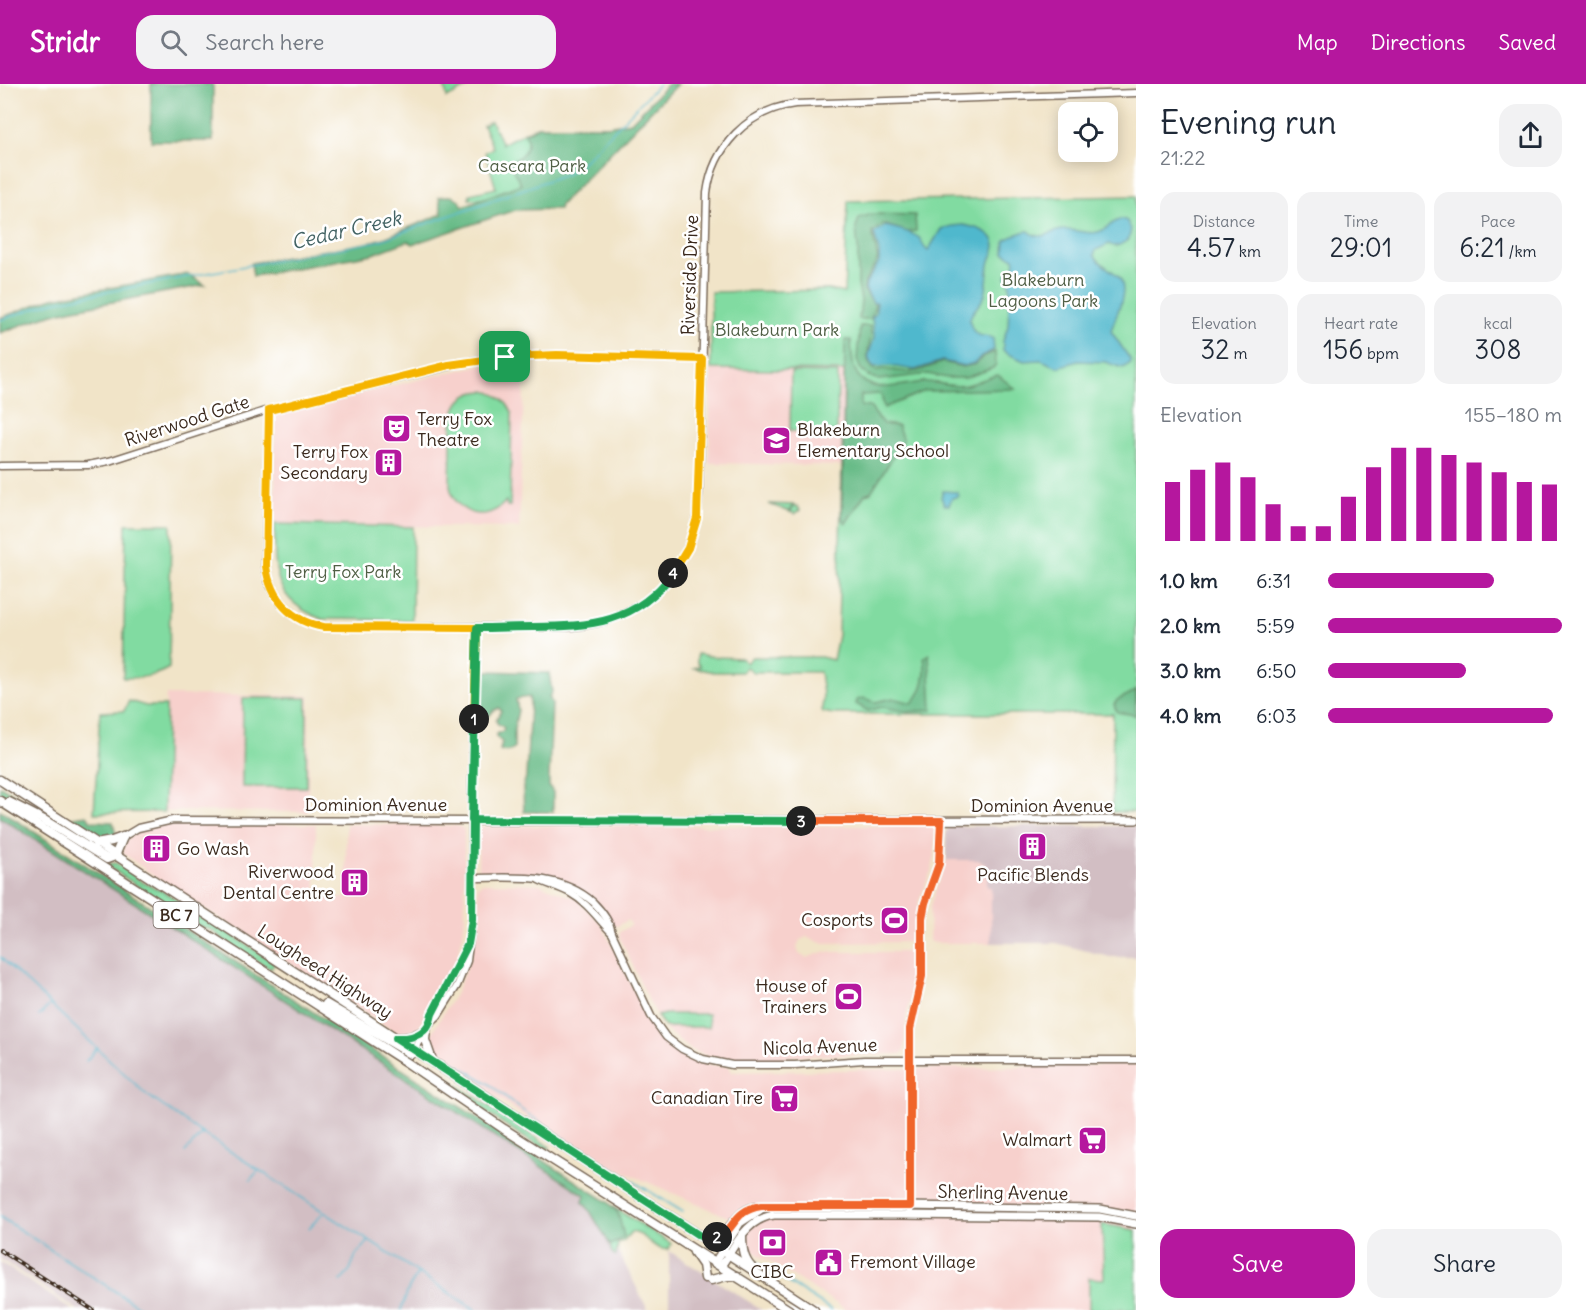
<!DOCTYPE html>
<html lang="en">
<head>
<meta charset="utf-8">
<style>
  body { margin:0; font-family:Delius,sans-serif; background:#f2f2f3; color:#1f2937; height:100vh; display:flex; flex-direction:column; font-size:22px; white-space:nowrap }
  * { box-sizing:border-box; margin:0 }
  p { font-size:20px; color:#747a83 }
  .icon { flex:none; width:33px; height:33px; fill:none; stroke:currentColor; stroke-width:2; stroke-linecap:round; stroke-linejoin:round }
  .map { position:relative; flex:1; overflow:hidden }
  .drawer { display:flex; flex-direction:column; background:#fff; width:450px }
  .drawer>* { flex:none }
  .controls { position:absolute; left:1058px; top:18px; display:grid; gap:12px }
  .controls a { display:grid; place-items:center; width:60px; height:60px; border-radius:12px; background:#fff; box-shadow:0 3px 15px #0003; font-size:30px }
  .pin { position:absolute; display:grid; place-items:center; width:51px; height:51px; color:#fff; margin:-26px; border-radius:12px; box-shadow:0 3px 9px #0006 }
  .km { position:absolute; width:30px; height:30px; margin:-15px; border-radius:50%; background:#222; color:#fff; font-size:16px; line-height:30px; text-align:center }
  .round { display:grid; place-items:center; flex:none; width:63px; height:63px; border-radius:18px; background:#f2f2f3 }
  .headline { display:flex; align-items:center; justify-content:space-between; height:102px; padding:0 24px }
  h1 { font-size:33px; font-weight:600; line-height:45px }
  .metrics { display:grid; grid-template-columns:repeat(3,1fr); gap:9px; height:102px; padding:6px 24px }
  .metrics div { display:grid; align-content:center; border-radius:15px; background:#f2f2f3; text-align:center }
  .metrics b { font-size:26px; font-weight:600 }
  .metrics small { font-size:16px; font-weight:400 }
  .metrics p { font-size:16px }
  .chart { height:168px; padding:12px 24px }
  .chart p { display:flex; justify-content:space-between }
  .chart svg { width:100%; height:108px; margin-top:6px; stroke:#b5179e; stroke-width:6 }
  .primary-button { display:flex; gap:12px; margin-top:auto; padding:12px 24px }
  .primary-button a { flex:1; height:69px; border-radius:18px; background:#b5179e; color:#fff; font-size:24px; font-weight:600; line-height:69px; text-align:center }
  .primary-button a+a { background:#f2f2f3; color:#1f2937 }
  ul { padding:0 24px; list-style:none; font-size:20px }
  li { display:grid; grid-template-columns:96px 72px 1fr; align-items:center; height:45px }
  li i { height:15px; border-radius:8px; background:#b5179e }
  header { display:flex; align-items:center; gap:36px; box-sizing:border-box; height:84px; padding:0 30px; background:#b5179e; color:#fff }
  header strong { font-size:28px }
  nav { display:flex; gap:33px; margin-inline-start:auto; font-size:21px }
  .search { width:420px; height:54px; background:#f2f2f3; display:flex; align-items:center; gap:15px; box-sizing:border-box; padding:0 21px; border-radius:18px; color:#747a83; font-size:22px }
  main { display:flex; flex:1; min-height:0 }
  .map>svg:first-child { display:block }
  .built { fill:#f7d0cc }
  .industrial { fill:#d2bec3 }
  .green { fill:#81dba1; stroke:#5e8260; stroke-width:1.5 }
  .forest { fill:#68bb87; stroke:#527252; stroke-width:1.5 }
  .water { fill:#4fb8cd; stroke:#457176; stroke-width:1.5 }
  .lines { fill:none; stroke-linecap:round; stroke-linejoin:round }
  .stream { stroke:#4fb8cd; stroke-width:1.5 }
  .tertiary-casing { stroke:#7b6b5a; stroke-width:9 }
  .secondary-casing { stroke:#7b6b5a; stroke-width:10 }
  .primary-casing { stroke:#7b6b5a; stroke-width:11 }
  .tertiary { stroke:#fff; stroke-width:6 }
  .secondary { stroke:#fff; stroke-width:7 }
  .primary { stroke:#fff; stroke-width:8 }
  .rail-casing { stroke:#3b2a1e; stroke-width:4 }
  .rail { stroke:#fff; stroke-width:1.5; stroke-dasharray:4.5; stroke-linecap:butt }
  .split-1-casing { stroke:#fff; stroke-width:12 }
  .split-2-casing { stroke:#fff; stroke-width:12 }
  .split-3-casing { stroke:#fff; stroke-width:12 }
  .split-4-casing { stroke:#fff; stroke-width:12 }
  .split-5-casing { stroke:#fff; stroke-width:12 }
  .split-1 { stroke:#f5b400; stroke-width:8 }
  .split-2 { stroke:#22a559; stroke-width:8 }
  .split-3 { stroke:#f0652b; stroke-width:8 }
  .split-4 { stroke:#22a559; stroke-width:8 }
  .split-5 { stroke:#f5b400; stroke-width:8 }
  .labels { text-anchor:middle; stroke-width:5; stroke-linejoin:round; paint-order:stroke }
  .shield { fill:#fff; stroke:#766a62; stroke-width:1.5 }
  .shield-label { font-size:16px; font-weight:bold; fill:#3b2a1e }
  .park-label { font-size:18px; fill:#505f45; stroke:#fff }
  .street-label { font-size:18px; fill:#3b2a1e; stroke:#fff }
  .poi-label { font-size:18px; fill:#3b2a1e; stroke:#fff; text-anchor:end }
  .water-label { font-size:20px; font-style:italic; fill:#436364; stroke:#fff }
</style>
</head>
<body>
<header>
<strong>Stridr</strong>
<div class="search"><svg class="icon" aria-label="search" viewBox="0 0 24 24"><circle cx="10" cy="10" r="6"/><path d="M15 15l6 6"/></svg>Search here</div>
<nav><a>Map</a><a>Directions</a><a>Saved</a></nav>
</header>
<main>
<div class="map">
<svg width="1136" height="1226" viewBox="0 0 1136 1226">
  <rect width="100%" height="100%" fill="#fff"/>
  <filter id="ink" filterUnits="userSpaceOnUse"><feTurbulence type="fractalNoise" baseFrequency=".0167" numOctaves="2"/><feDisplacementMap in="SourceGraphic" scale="12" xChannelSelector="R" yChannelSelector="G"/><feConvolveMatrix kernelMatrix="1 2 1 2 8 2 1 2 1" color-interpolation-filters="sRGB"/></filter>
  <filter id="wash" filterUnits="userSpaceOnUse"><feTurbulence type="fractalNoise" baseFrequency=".008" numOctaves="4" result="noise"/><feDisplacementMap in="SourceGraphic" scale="24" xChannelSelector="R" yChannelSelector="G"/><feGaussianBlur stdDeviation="1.35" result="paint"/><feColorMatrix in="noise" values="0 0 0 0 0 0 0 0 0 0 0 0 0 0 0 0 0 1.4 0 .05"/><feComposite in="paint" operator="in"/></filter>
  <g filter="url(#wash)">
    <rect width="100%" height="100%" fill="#f1e4c8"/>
    <!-- built -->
    <g class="built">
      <path d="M525,278L519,444L275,440V332L277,329L481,281Z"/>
      <path d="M711,285L844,286L842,382L709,379Z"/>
      <path d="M166,611L309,612L308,728L164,727Z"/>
      <path d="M316,740V814H346V740L458,742L464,745L465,833L463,851L456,877L447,897L418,944L410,950H398L151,790L123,769L125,758L130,753L144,745L161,741Z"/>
      <path d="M484,742H932L935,746V772L932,785L919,817L917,853L914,858L821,859L807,853L800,856L797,863L799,870L806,874L823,868H911L915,870L916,895L906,933L904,967L901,970L796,972L766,977H732L705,971L690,965L666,946L650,919L619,852L620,848L631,841L628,836L618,842H614L607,832L573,802L556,795L536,790L481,789L478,785V748L480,744Z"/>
      <path d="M946,776H979L987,782V803H991V859H934L929,857L930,822Z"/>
      <path d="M483,799L539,800L575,814L601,839L643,925L655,947L666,959L682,970L704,980L730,983L731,988L1136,981V1226H847L748,1164L728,1133L583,1070L518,1028L432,969L429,961L432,948L456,909L470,875L477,841L478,804L479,801Z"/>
    </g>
    <!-- industrial -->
    <g class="industrial">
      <path d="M0,731L591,1114L648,1226H78L0,1175Z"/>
      <path d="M951,742H1136V873H1110L1056,859H991V803H987V782L980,776H946V747Z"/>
      <path d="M669,1167L762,1226H669Z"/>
      <path d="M0,1178L73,1226H0Z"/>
    </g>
    <!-- green -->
    <g class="green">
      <path d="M444,0H474L447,14Z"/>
      <path d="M491,37L502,60L537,42H606L563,113L469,115L470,110L496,104L485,68L493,64L483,41Z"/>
      <path d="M1136,112V728H1112L1113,630H833L822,628L823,610L820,588H753L746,583L742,588H714L694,584L700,582L697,578V570L715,573L741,574L746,579L752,573H821L833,576L838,551L844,287L711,285V208L829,206L844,209L848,117Z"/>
      <path d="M791,288L838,289L837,348L790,347Z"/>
      <path d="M485,307C498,310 507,317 512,329L510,422H507L506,417C487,440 455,431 450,402C450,388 451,374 451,359C452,333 452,308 485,307Z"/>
      <path d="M769,420L793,421L790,426L791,428L793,422H797L800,426L795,430Z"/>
      <path d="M126,440H171L169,584C154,593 140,594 123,594Z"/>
      <path d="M275,440L413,443L412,536L322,535C272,516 274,487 275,440Z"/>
      <path d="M243,614H307L306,703H242Z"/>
      <path d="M129,617L146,622H166L164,728L94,729L100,628L124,627Z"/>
      <path d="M0,702L30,721L28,723L0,709Z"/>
      <path d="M29,730L107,780L116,779L142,798L165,808L275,879L271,885L240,868L211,846L198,842Z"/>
      <path d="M666,930H708L709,943H665L657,932Z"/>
      <path d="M422,977L550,1063L548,1065L530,1057L499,1037L426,985L421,979Z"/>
      <path d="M610,1121L669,1158L671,1160L669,1165C654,1169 647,1149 631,1148L623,1157L618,1159L616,1172L612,1169L610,1161L617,1158L618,1129Z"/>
      <path d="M1102,1140L1136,1146V1226H1089V1194L1104,1195Z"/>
    </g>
    <!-- forest -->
    <g class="forest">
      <rect x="151" y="0" width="62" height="57"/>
      <path d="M668,0H677L560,121L559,125L515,126L413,160L408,157L373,170L253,192L251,179L367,159L384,154L442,130L439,113C451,111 457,111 463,122L521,100L509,79C521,74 532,63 525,49L538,42H607L631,38Z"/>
      <path d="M872,130L915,131L916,147L907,148L883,140L872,148L878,175L865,198L864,206L875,221L871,235H859L861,216L858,201V163L856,144L859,134Z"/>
      <path d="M188,190L205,201L69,226L43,233L0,249V234L53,214Z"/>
      <path d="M860,242H870C875,260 859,272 875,286L884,285L907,288L918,287L943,278L963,283L976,280L983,272L995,268L996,280L993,284L965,294H947L928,290L879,296L868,292L860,284L857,275Z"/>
      <path d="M845,256H851C852,271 851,289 865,298C882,309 907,299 925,298C939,298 953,304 967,301C977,299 987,293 998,291L1015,305L925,307L884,324L881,310L861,311V322L870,323L883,340L898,342L903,357L871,408L865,410L846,439L842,435Z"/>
      <path d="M929,570L932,626L908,628L882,623L868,627L856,620L857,616L863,614L876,618L893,614L912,619C924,607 927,588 924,573Z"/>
      <path d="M486,587L549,589L552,608L549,613L552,619L549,695V702L553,708V728H524L523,703L526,693L530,620L529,613L516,615L518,626L514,645V664C510,668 506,669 500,666L502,658L496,653V650L503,647L504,644L497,639L496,636L501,627L499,624L494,626L485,637L478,638L479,594L481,589Z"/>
      <path d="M1136,607V631L1117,628L1114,621L1117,616Z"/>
      <path d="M0,726L608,1118L618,1129L624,1152L617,1158L610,1161L590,1127L583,1118L585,1111L130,816L0,733Z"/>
      <path d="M87,731L91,737L113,738L116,751L101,755L91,749L73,733Z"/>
    </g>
    <!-- water -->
    <g class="water">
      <path d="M1123,135L1127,137L1131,145L1129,155C1123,159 1116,165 1109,160L1096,166L1094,171C1099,179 1108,184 1116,190C1132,203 1116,230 1111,247L1130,275L1131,279L1123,284L1105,278L1078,277L1058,283L1041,276L1024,277L1006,269L1003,266V257L1008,242L1010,201L1006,192C1009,184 1017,184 1014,174L1004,169L1005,156C1013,153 1020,147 1029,147C1041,159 1051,146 1064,146C1075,145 1087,151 1098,148C1107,146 1113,136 1123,135Z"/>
      <path d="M963,141C975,143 995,148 995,163C994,170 990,174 989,181C987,191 988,204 984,213C978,225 964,231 973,246C978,254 986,251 993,254L994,266L981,272L975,279L964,282L942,277L915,286L890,282L874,283C862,272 873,265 874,252C874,245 872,239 872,232L875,231L877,219H873L865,205L866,199L879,178V168L874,149L885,142C892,143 916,149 920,155C924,160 922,163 928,167L941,145L952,142Z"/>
      <path d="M943,407L957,408L959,412L952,414L949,421H944L941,413Z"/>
    </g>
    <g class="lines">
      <!-- stream -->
      <g class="stream">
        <path d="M0,236L53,218L378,157L566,90L579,82L659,0"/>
        <path d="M0,873L147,1011L200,1048L476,1226"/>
        <path d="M39,932L50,921"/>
        <path d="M441,971L488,999L522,1026L574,1061L683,1128"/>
        <path d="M86,977L97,964"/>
        <path d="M185,1068L203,1049"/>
        <path d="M250,1096L259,1086"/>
        <path d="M0,1133L144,1226"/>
        <path d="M309,1144L323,1129"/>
        <path d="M756,1178L831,1226"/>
        <path d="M341,1197L349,1188L356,1171L369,1157"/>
        <path d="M401,1226L409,1204L418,1189"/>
      </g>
    </g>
  </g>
  <g filter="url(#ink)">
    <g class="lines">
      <defs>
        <g id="tertiary">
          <path d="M269,326L265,482C270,517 295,542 331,543H571C646,538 696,484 699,409L707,109C713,63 748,26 795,20L1136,9"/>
          <path d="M0,382L88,381L109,377L265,327L471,277L505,273L548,271L702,275"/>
          <path d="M123,753L138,744L173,736L472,737"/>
          <path d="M472,794C514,794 559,788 593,818C602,827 610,837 612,849L651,932L666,953L682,965L703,975L732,981H795L864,976H1136"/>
          <path d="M539,796C549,801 560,803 570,809C588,819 598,835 612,849"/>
          <path d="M431,938L432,930L446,906L466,864"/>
          <path d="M413,967L431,938L438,932L448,916L457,902L467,877L472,836V699L477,544"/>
          <path d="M910,1131V945L922,892V834L925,819L939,780L941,737"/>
        </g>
        <g id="secondary">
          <path d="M472,737L1136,736"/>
          <path d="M770,1123L901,1122L1100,1125L1136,1132"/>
          <path d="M715,1178L740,1139L760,1126"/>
          <path d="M721,1182C736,1161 746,1135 774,1131H899L1099,1133L1136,1140"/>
        </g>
        <g id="primary">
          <path d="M0,696L814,1226"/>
          <path d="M0,717L406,978L504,1045L789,1226"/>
          <path d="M9,718L44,736L107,775L115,772L123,753"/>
          <path d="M96,760L112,757L123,753"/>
          <path d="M326,920L411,970"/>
          <path d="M426,946L425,956L432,976"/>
          <path d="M398,954L410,953L426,946"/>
          <path d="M742,1151C742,1164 743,1175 752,1184"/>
          <path d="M703,1152C741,1156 726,1118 773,1123"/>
          <path d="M694,1168L703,1181L705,1194"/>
          <path d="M711,1196L727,1192H737"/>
        </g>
      </defs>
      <!-- tertiary casing -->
      <use href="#tertiary" class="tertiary-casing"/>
      <!-- secondary casing -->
      <use href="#secondary" class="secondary-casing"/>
      <!-- primary casing -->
      <use href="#primary" class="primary-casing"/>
      <!-- tertiary -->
      <use href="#tertiary" class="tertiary"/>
      <!-- secondary -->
      <use href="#secondary" class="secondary"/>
      <!-- primary -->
      <use href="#primary" class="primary"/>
      <defs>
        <path id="rail" d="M0,1166L93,1226"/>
      </defs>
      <!-- rail casing -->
      <use href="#rail" class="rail-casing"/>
      <!-- rail -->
      <use href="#rail" class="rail"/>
    </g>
  </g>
  <g class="lines" filter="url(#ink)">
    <defs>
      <path id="split-1" d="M474,635L477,544L324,543C292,538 270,515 266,482L269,326L449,281L505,273"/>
      <path id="split-2" d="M474,635L472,836L468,860L432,930C429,949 414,955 396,954L700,1152L717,1153"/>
      <path id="split-3" d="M717,1153C737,1146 731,1127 761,1122H910V945L922,892V834L925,819L939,780L941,737H801"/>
      <path id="split-4" d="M673,489C637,539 590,543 533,543C515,543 496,544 477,544L472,736L801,737"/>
      <path id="split-5" d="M505,273L557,271L702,275L697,434L688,464L673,489"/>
    </defs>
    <!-- split-1 casing -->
    <use href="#split-1" class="split-1-casing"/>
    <!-- split-2 casing -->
    <use href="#split-2" class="split-2-casing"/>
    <!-- split-3 casing -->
    <use href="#split-3" class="split-3-casing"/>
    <!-- split-4 casing -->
    <use href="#split-4" class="split-4-casing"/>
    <!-- split-5 casing -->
    <use href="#split-5" class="split-5-casing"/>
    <!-- split-1 -->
    <use href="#split-1" class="split-1"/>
    <!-- split-2 -->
    <use href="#split-2" class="split-2"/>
    <!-- split-3 -->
    <use href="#split-3" class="split-3"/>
    <!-- split-4 -->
    <use href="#split-4" class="split-4"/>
    <!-- split-5 -->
    <use href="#split-5" class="split-5"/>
  </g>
  <!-- icons -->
  <defs>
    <symbol id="theatre-square" viewBox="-11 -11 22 22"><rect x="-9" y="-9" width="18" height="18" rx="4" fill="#b5179e" stroke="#fff"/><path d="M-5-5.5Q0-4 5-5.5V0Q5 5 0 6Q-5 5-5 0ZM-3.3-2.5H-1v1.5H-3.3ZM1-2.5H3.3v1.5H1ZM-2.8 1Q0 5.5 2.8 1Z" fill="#fff"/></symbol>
    <symbol id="school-square" viewBox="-11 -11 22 22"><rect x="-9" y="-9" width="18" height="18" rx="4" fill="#b5179e" stroke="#fff"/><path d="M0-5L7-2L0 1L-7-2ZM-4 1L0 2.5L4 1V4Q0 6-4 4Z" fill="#fff"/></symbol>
    <symbol id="building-square" viewBox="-11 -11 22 22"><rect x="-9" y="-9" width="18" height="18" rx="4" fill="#b5179e" stroke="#fff"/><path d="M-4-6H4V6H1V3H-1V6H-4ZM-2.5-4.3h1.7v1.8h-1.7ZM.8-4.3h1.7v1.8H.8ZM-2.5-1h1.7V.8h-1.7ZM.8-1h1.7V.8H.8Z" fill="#fff"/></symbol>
    <symbol id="stadium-square" viewBox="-11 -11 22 22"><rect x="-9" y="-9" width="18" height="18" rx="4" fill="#b5179e" stroke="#fff"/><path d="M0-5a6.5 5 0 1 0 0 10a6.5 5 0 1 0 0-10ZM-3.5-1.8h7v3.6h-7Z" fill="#fff"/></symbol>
    <symbol id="supermarket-square" viewBox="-11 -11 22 22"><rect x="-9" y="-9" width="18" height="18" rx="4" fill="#b5179e" stroke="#fff"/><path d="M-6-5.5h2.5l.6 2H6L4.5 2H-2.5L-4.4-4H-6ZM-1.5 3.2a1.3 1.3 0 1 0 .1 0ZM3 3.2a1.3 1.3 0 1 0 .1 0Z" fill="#fff"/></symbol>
    <symbol id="bank-square" viewBox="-11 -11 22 22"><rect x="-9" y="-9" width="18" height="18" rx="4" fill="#b5179e" stroke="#fff"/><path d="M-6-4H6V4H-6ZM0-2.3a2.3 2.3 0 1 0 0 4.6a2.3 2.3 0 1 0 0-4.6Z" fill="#fff"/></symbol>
    <symbol id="civic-square" viewBox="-11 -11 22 22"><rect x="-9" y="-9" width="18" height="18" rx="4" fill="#b5179e" stroke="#fff"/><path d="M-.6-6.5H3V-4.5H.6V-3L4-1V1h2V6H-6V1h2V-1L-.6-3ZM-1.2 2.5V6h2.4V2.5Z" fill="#fff"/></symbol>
  </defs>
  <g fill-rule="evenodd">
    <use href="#theatre-square" x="380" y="328" width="33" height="33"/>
    <use href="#school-square" x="760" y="340" width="33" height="33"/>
    <use href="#building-square" x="372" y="362" width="33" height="33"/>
    <use href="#building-square" x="1016" y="746" width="33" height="33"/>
    <use href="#building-square" x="140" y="748" width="33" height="33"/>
    <use href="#building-square" x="338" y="782" width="33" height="33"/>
    <use href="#stadium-square" x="878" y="820" width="33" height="33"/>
    <use href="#stadium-square" x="832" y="896" width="33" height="33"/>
    <use href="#supermarket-square" x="768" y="998" width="33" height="33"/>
    <use href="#supermarket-square" x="1076" y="1040" width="33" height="33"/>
    <use href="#bank-square" x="756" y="1142" width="33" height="33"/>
    <use href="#civic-square" x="812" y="1162" width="33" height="33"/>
  </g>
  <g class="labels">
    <!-- shield labels -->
    <rect class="shield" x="153.5" y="818" width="45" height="26" rx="4.5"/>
    <g class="shield-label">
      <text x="176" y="837">BC 7</text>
    </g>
    <!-- park labels -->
    <g class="park-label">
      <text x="532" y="88">Cascara Park</text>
      <text x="1043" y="202">Blakeburn<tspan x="1043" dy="21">Lagoons Park</tspan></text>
      <text x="777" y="252">Blakeburn Park</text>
      <text x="343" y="494">Terry Fox Park</text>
    </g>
    <!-- street labels -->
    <g class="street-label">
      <text transform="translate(690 191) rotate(-88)" y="6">Riverside Drive</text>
      <text transform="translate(187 337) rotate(-18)" y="6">Riverwood Gate</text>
      <text x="376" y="727">Dominion Avenue</text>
      <text x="1042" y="728">Dominion Avenue</text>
      <text transform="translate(325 888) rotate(33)" y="6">Lougheed Highway</text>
      <text transform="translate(820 963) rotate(-2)" y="6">Nicola Avenue</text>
      <text transform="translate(1003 1109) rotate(1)" y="6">Sherling Avenue</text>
    </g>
    <!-- poi labels -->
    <g class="poi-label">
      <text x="417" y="341" text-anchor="start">Terry Fox<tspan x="417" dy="21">Theatre</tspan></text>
      <text x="797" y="352" text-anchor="start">Blakeburn<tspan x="797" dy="21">Elementary School</tspan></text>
      <text x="368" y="374">Terry Fox<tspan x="368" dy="21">Secondary</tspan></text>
      <text x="177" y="771" text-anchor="start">Go Wash</text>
      <text x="334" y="794">Riverwood<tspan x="334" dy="21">Dental Centre</tspan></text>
      <text x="1033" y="797" text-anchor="middle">Pacific Blends</text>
      <text x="873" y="842">Cosports</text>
      <text x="827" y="908">House of<tspan x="827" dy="21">Trainers</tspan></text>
      <text x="763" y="1020">Canadian Tire</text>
      <text x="1072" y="1062">Walmart</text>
      <text x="850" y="1184" text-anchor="start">Fremont Village</text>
      <text x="772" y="1194" text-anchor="middle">CIBC</text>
    </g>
    <!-- water labels -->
    <g class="water-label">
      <text transform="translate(346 146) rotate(-13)" y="7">Cedar Creek</text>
    </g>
  </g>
</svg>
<div class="controls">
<a><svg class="icon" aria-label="locate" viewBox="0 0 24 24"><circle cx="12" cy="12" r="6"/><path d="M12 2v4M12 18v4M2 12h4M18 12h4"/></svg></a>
</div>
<div class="pin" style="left:505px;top:273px;background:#1e9e55"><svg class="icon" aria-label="arrive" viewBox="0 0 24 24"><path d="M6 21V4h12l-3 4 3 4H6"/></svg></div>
<b class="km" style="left:474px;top:635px">1</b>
<b class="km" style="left:717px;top:1153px">2</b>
<b class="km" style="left:801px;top:737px">3</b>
<b class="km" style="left:673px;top:489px">4</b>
</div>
<section class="drawer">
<div class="headline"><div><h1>Evening run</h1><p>21:22</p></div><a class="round"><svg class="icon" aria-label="share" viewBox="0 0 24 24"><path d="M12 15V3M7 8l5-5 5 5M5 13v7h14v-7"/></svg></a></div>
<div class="metrics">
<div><p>Distance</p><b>4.57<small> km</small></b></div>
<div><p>Time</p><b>29:01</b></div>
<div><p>Pace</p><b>6:21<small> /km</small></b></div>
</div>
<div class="metrics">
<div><p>Elevation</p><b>32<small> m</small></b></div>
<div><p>Heart rate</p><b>156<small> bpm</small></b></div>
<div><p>kcal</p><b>308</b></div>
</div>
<div class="chart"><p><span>Elevation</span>155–180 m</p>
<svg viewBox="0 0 160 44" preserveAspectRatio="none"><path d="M5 44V20M15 44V15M25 44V12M35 44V18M45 44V29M55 44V38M65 44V38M75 44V26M85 44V14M95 44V6M105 44V6M115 44V9M125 44V12M135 44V16M145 44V20M155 44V21"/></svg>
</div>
<ul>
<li><b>1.0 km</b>6:31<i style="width:71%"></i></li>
<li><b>2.0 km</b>5:59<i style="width:100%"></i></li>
<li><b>3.0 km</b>6:50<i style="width:59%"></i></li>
<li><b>4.0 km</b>6:03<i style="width:96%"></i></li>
</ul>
<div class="primary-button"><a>Save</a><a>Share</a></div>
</section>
</main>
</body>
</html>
